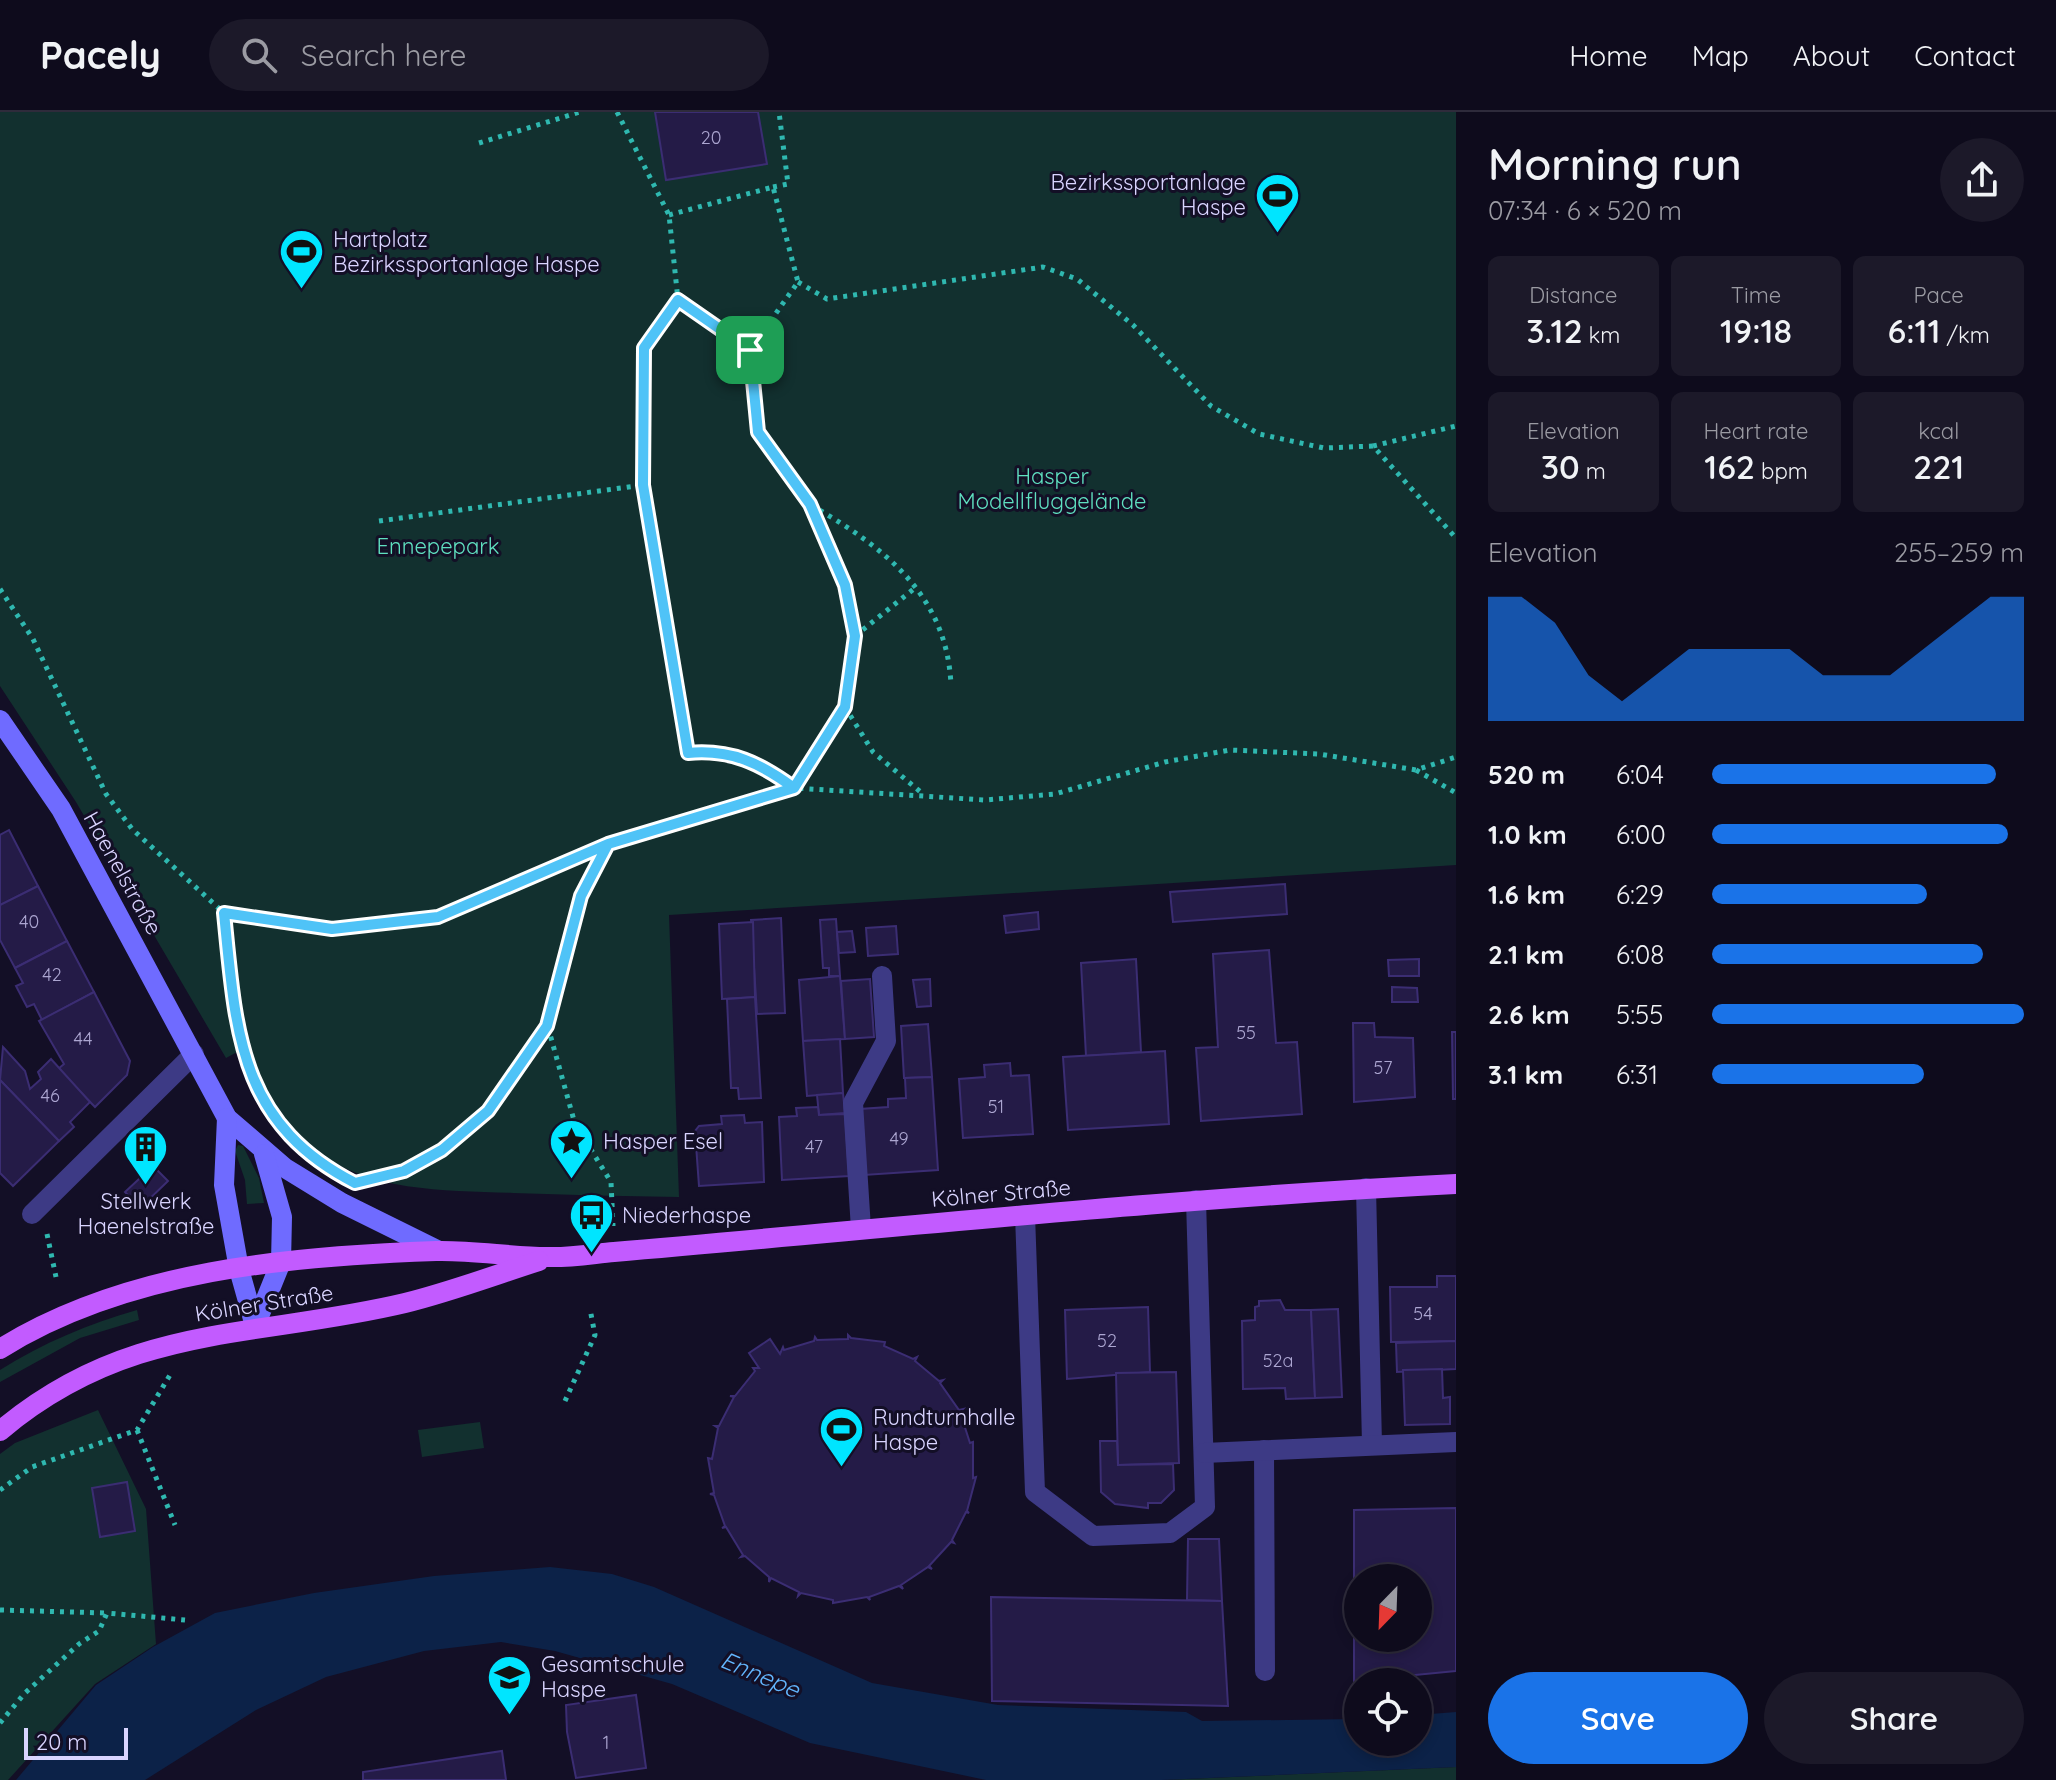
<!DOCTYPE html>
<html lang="en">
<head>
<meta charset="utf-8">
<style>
  body { margin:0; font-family:Quicksand,sans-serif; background:#1c1929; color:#f1f3f6; height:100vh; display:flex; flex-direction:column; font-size:30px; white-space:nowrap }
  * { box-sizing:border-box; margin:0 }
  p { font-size:26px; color:#9b9ba3 }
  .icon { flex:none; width:44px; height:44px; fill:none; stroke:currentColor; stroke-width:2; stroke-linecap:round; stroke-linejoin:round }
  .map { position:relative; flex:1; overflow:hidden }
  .sheet { display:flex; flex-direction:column; background:#0e0b1c; width:600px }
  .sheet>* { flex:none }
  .needle { width:52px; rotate:203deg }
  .buttons { position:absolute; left:1344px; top:1452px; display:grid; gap:16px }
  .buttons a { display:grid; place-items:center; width:88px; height:88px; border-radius:50%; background:#0e0b1c; box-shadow:0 4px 12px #0003,0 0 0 2px #2e2b3b; font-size:40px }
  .scale { position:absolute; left:24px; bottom:20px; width:104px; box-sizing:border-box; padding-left:8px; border:4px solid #d9d4ff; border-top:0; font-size:22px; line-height:28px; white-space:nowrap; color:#d9d4ff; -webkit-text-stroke:6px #130f26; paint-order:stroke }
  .pin { position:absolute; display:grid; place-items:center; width:68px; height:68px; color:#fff; margin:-34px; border-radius:16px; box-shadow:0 4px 12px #0006 }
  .round { display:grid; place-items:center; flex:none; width:84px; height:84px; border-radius:42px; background:#1c1929 }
  .headline { display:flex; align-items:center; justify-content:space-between; height:136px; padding:0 32px }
  h1 { font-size:44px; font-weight:600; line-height:60px }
  .figures { display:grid; grid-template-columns:repeat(3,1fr); gap:12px; height:136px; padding:8px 32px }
  .figures div { display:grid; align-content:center; border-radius:12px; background:#1c1929; text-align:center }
  .figures b { font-size:34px; font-weight:600 }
  .figures small { font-size:22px; font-weight:400 }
  .figures p { font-size:22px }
  .chart { height:224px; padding:16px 32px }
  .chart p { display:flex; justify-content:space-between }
  .chart svg { width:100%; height:144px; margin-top:8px; fill:#1a73e8; opacity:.7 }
  .cta { display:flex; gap:16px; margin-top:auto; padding:16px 32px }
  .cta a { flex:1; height:92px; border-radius:48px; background:#1a73e8; color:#fff; font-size:32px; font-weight:600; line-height:92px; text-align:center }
  .cta a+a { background:#1c1929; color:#f1f3f6 }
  ul { padding:0 32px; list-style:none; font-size:26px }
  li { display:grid; grid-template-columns:128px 96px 1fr; align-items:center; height:60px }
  li i { height:20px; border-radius:10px; background:#1a73e8 }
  header { display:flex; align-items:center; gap:48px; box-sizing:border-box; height:112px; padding:0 40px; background:#0e0b1c; border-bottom:2px solid #2e2b3b }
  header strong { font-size:38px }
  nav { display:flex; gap:44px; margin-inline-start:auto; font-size:28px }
  .search { width:560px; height:72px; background:#1c1929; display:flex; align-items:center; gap:20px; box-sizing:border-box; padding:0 28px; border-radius:44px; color:#9b9ba3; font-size:30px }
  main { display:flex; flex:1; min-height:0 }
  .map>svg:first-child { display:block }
  .green { fill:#12302f }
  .water { fill:#0c2248 }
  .building { fill:#241b47; stroke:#3b2d73; stroke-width:2; fill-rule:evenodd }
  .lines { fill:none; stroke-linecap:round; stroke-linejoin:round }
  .path { stroke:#2fb8b0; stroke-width:5; stroke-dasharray:4 6; stroke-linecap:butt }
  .service { stroke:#3d3a85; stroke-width:20 }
  .secondary { stroke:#6f6bff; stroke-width:20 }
  .primary { stroke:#c25bff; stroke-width:20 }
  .route-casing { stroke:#fff; stroke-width:16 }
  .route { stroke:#4fc3f7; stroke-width:10 }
  .labels { text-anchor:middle; stroke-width:6; stroke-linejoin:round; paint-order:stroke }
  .number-label { font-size:18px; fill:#aca6d1 }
  .poi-label { font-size:22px; fill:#d9d4ff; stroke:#130f26; text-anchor:start }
  .park-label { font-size:22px; fill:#5fe0c0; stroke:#130f26 }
  .street-label { font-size:22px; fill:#d9d4ff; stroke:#130f26 }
  .water-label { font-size:24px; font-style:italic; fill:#62b6ff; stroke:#130f26 }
</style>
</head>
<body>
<header>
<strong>Pacely</strong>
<div class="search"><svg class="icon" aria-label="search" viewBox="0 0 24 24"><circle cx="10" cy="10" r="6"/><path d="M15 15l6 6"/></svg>Search here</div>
<nav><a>Home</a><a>Map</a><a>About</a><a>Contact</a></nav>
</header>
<main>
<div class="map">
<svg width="1456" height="1668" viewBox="0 0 1456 1668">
  <rect width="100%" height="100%" fill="#130f26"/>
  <!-- green -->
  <g class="green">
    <path d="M0,0H1456V753L669,803L679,1085C624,1084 568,1083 513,1081C444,1078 371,1081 313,1037C282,1013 261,971 239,939L226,946L76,690L0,574Z"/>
    <path d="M238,1033L243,1034L259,1066L264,1091L247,1092L245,1068L235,1039Z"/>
    <path d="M137,1198L139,1208L80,1226L0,1270V1258C43,1231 88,1212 137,1198Z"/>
    <path d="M98,1298L146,1397L156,1532L95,1572L8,1668H0V1342L15,1331Z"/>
    <path d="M480,1310L484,1336L422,1345L418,1318Z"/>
    <path d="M1456,1655V1668H1163Z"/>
  </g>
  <!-- water -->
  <path class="water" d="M550,1455L612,1462L654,1475L872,1571L998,1593L1186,1600L1202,1609L1358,1607V1630H1418V1603L1456,1600V1655L1162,1668H986L810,1631L672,1572L555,1539L501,1530L424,1539L326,1565L256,1598L145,1668H16L96,1573L153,1535L215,1501L314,1481L434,1464Z"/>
  <!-- building -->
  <g class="building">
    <path d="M655,0H758L767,52L666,68Z"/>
    <path d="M9,718L38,774L0,793V723Z"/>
    <path d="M1285,772L1287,802L1173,810L1170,780Z"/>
    <path d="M38,774L67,829L15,856L0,828V793Z"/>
    <path d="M1038,800L1039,817L1006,821L1004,804Z"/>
    <path d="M781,806L785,901L757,902L751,808Z"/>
    <path d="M836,807L840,864H829V856H823L820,808Z"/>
    <path d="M753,810L755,885L722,887L719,812Z"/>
    <path d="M896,814L898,842L868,844L866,816Z"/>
    <path d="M852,819L855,840L839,841L837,820Z"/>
    <path d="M67,829L94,880L42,908L34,892L27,895L16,874L23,871L15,856Z"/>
    <path d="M1269,838L1276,931L1297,930L1302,1002L1201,1009L1196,936L1218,935L1213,842Z"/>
    <path d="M1136,847L1141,940L1086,944L1081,851Z"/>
    <path d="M1419,847V864H1389L1388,848Z"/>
    <path d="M840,864L845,927L803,929L799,868Z"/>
    <path d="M870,867L874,925L845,927L841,869Z"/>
    <path d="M930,867L931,894L917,895L913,868Z"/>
    <path d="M1392,875L1417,876L1418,890H1392Z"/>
    <path d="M94,880L130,949L127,963L95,995L58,957L64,952L39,909Z"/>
    <path d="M755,885L761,986L739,987L738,976H731L727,887Z"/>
    <path d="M1353,911H1374L1375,925L1413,926L1415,985L1354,990Z"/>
    <path d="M928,912L932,965L904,966L901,914Z"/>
    <path d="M1452,920H1456V987H1453Z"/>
    <path d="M840,927L843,981L807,984L803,929Z"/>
    <path d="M3,935L25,959L30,977L41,967L38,960L51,947L90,990L70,1010L74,1015L59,1029L0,968Z"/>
    <path d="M1165,939L1169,1012L1068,1018L1063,945Z"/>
    <path d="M1010,951L1011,964L1029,963L1033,1022L963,1026L959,967L985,965L984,953Z"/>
    <path d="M932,965L938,1058L864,1063L860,997L888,995V987L906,986L905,966Z"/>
    <path d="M0,968L59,1029L13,1074L0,1061Z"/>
    <path d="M843,981L845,1001L819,1003L817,983Z"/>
    <path d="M818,995L819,1003L845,1002L849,1064L782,1068L779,1005L797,1004L796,996Z"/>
    <path d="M744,1003L745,1011L762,1010L764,1070L699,1074L695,1019L699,1014L722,1012L721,1004Z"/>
    <path d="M153,1054L168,1069L140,1096L125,1080Z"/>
    <path d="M1437,1164H1456V1229L1391,1230L1390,1175H1437Z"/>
    <path d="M1280,1188L1285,1198H1311L1315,1286L1286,1287L1285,1276L1243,1277L1242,1209L1255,1208V1195L1259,1194V1189Z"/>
    <path d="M1148,1195L1150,1260L1067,1267L1065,1198Z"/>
    <path d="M1338,1197L1342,1285L1315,1286L1311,1198Z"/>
    <path d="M848,1223L851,1226L885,1230L884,1234L913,1247L917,1245L915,1249L939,1269L943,1268L940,1271L959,1298L963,1297L960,1300L970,1331L973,1330V1366L976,1365L967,1399L969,1401L966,1400L952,1428L954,1431L951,1430L929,1454L932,1457L928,1455L901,1473L903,1477L899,1474L869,1485L870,1488L867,1485L833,1491V1488L801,1481L798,1484L799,1480L771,1466L769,1470V1465L745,1444L741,1445L743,1443L726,1415L722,1416L725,1414L714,1383L710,1382L714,1381L708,1346L712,1347L718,1316L715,1314H719L734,1285L730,1284H735L755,1259L753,1256H759L749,1241L770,1227L780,1242L783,1235L784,1238L814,1229L815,1225L817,1228L848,1227Z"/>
    <path d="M1456,1229V1257L1397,1260L1396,1231Z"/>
    <path d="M1442,1257L1443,1286L1450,1285V1312L1405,1313L1403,1258Z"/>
    <path d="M1176,1260L1179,1351L1118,1353L1116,1261Z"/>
    <path d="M1100,1329H1117L1118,1353L1173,1352L1174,1378L1161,1391H1148V1396L1115,1392L1101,1380Z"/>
    <path d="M127,1370L135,1419L100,1425L92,1376Z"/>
    <path d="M1456,1396V1559L1354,1569V1398ZM1358,1466H1418V1526H1358Z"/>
    <path d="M1188,1427H1219L1222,1489L1187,1488Z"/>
    <path d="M991,1485L1222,1489L1228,1594L992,1589Z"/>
    <path d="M636,1583L646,1656L576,1666L567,1620L566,1593Z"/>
    <path d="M502,1639L506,1668H363V1660Z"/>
  </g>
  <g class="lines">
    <!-- path -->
    <g class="path">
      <path d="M617,0L669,103L678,188L644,236L643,373L688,641C731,637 760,651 794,676L845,595L855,524L845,473L810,392L758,320L750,238"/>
      <path d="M479,31L580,0"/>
      <path d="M773,75L788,72L779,0"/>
      <path d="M669,103L773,75L798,170L750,238L678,188"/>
      <path d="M798,170L827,187L1043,155L1077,167L1133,213L1211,294L1259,322L1324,336L1373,334L1456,426"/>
      <path d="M1373,334L1456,314"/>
      <path d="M811,393C883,435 947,482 951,573"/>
      <path d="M379,409L643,373"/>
      <path d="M0,477L33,527L106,682L132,717L224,801L332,817L438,805L608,732L794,676L985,688L1055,682L1165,650L1230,638L1319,642L1416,658L1456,645"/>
      <path d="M855,524L915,476"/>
      <path d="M845,595L873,640L923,682"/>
      <path d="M1416,658L1456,681"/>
      <path d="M224,801C231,875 237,946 277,1010"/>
      <path d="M548,915L575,1012L611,1070L613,1114"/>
      <path d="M362,1070L404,1059L442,1038L488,999L547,914L581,784L607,733"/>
      <path d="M47,1122L56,1165"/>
      <path d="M565,1289L595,1223L590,1197"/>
      <path d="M137,1318L175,1413"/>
      <path d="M0,1378L32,1355L137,1318L170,1263"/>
      <path d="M0,1498L107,1501"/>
      <path d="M0,1611L24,1582L79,1532L99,1519L107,1501L185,1508"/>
    </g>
    <!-- service -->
    <g class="service">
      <path d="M1366,1076L1372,1332"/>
      <path d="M32,1102L194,942"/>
      <path d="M1025,1103L1035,1380L1093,1424L1170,1421L1205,1395L1196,1088"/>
      <path d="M861,1117L853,991L886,929L882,864"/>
      <path d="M1264,1338L1265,1559"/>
      <path d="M1204,1341L1456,1330"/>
    </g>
    <!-- secondary -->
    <g class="secondary">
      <path d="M0,608L61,697L227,1006L285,1056L342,1091L439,1139"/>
      <path d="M227,1006L224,1073L239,1157L255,1214"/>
      <path d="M255,1214L281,1150L282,1105L264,1042"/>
    </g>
    <!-- primary -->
    <g class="primary">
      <path d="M0,1237C126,1158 291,1144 436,1139C473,1138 511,1145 547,1145C569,1146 592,1142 614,1140C895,1116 1175,1086 1456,1072"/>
      <path d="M0,1319C129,1210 254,1227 405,1191C450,1180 495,1163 539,1149"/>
    </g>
  </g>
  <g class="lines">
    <defs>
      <path id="route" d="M750,238L758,320L810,392L845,473L855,524L845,595L794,676L608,732L438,805L332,817L224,801C236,919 238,1011 355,1071L404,1059L442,1038L488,999L547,914L581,784L608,732L794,676C760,651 731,637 688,641L643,373L644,236L678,188L750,238"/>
    </defs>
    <!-- route casing -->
    <use href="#route" class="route-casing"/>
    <!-- route -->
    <use href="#route" class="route"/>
  </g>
  <!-- icons -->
  <defs>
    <symbol id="stadium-pin" viewBox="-11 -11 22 30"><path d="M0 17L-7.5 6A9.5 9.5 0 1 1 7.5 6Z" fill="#00e5ff" stroke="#130f26"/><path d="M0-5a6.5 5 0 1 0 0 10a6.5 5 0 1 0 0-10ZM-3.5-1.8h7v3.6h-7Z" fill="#111"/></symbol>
    <symbol id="sight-pin" viewBox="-11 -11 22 30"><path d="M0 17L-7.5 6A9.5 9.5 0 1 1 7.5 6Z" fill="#00e5ff" stroke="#130f26"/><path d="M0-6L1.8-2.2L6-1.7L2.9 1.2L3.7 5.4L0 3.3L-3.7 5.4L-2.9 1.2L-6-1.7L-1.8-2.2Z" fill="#111"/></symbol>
    <symbol id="building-pin" viewBox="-11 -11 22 30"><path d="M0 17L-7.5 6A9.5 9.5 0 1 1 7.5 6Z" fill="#00e5ff" stroke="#130f26"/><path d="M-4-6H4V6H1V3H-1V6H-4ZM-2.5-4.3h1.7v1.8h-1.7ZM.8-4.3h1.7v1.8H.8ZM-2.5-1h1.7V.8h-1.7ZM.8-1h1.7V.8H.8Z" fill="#111"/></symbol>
    <symbol id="bus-pin" viewBox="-11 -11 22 30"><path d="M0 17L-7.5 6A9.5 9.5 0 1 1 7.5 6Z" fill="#00e5ff" stroke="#130f26"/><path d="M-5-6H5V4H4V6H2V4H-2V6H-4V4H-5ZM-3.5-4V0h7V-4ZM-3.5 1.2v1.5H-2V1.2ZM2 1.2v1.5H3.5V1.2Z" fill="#111"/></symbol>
    <symbol id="school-pin" viewBox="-11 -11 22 30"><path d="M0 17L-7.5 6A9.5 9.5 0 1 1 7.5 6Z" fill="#00e5ff" stroke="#130f26"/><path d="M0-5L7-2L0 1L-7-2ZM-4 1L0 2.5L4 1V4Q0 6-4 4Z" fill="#111"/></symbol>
  </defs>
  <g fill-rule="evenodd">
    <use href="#stadium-pin" x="1252" y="58" width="51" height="69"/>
    <use href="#stadium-pin" x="276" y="114" width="51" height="69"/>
    <use href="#sight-pin" x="546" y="1004" width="51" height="69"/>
    <use href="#building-pin" x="120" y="1010" width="51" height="69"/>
    <use href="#bus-pin" x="566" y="1078" width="51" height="69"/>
    <use href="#stadium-pin" x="816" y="1292" width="51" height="69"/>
    <use href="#school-pin" x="484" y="1540" width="51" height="69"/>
  </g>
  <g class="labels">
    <!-- number labels -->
    <g class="number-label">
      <text x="711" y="32">20</text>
      <text x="29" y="816">40</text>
      <text x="52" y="869">42</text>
      <text x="1246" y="927">55</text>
      <text x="83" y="933">44</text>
      <text x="1383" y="962">57</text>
      <text x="50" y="990">46</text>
      <text x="996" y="1001">51</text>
      <text x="899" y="1033">49</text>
      <text x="814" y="1041">47</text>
      <text x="1423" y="1208">54</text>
      <text x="1107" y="1235">52</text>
      <text x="1278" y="1255">52a</text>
      <text x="606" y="1637">1</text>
    </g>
    <!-- poi labels -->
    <g class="poi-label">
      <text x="1246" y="78" text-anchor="end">Bezirkssportanlage<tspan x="1246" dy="25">Haspe</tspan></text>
      <text x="333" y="135">Hartplatz<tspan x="333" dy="25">Bezirkssportanlage Haspe</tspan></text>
      <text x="603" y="1037">Hasper Esel</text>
      <text x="146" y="1097" text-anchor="middle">Stellwerk<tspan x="146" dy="25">Haenelstraße</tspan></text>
      <text x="622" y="1111">Niederhaspe</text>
      <text x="873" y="1313">Rundturnhalle<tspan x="873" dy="25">Haspe</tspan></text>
      <text x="541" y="1560">Gesamtschule<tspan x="541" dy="25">Haspe</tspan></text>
    </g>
    <!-- park labels -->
    <g class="park-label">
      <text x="1052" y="372">Hasper<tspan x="1052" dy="25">Modellfluggelände</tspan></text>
      <text x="438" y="442">Ennepepark</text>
    </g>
    <!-- street labels -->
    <g class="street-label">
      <text transform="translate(123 761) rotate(61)" y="8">Haenelstraße</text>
      <text transform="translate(1001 1081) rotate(-5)" y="8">Kölner Straße</text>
      <text transform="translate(264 1191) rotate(-9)" y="8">Kölner Straße</text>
    </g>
    <!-- water labels -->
    <g class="water-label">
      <text transform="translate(760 1563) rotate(23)" y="8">Ennepe</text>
    </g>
  </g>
</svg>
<div class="buttons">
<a><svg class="needle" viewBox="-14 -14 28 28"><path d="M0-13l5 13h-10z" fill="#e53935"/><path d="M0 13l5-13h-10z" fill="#9b9ba3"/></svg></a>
<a><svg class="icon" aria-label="locate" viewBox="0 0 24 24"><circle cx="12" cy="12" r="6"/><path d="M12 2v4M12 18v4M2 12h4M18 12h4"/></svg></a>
</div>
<div class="scale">20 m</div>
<div class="pin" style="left:750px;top:238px;background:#1e9e55"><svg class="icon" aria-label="arrive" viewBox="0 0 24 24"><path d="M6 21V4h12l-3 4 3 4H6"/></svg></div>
</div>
<section class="sheet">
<div class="headline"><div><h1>Morning run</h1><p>07:34 · 6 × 520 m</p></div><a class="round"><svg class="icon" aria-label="share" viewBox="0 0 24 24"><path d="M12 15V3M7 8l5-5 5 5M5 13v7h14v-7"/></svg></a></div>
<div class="figures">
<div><p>Distance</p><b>3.12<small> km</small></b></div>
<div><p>Time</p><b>19:18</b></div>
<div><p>Pace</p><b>6:11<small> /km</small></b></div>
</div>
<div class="figures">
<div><p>Elevation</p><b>30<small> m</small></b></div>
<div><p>Heart rate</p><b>162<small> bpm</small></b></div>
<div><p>kcal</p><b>221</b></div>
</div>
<div class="chart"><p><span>Elevation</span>255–259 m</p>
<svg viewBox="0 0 160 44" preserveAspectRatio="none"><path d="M0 44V6L10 6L20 14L30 30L40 38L50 30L60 22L70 22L80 22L90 22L100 30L110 30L120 30L130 22L140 14L150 6L160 6V44z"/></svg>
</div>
<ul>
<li><b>520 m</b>6:04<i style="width:91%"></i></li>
<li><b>1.0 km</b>6:00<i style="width:95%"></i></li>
<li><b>1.6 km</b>6:29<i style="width:69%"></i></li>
<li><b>2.1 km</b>6:08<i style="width:87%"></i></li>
<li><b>2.6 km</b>5:55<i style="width:100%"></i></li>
<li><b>3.1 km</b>6:31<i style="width:68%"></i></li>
</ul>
<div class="cta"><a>Save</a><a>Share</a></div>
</section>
</main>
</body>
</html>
